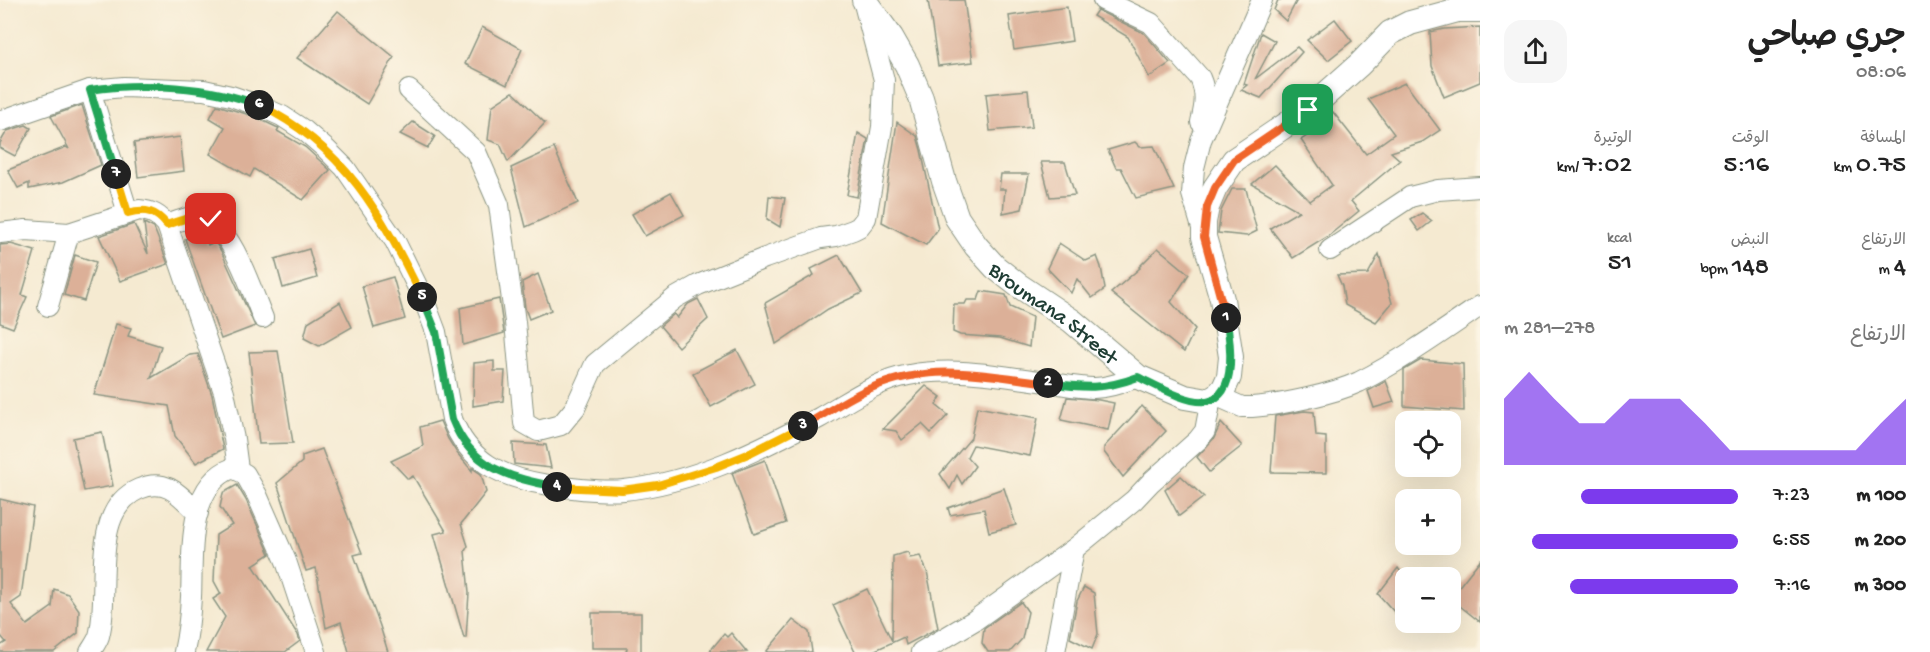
<!DOCTYPE html>
<html lang="ar">
<head>
<meta charset="utf-8">
<style>
  body { margin:0; font-family:"Gochi Hand","Playpen Sans Arabic",sans-serif; background:#f6f6f6; color:#222; direction:rtl; height:100vh; display:flex; flex-direction:column; font-size:22px; white-space:nowrap }
  * { box-sizing:border-box; margin:0 }
  p { font-size:20px; color:#767676 }
  .icon { flex:none; width:33px; height:33px; fill:none; stroke:currentColor; stroke-width:2; stroke-linecap:round; stroke-linejoin:round }
  .map { position:relative; flex:1; overflow:hidden; direction:ltr }
  .sheet { display:flex; flex-direction:column; background:#fff; width:450px }
  .sheet>* { flex:none }
  .tools { position:absolute; left:1395px; top:411px; display:grid; gap:12px }
  .tools a { display:grid; place-items:center; width:66px; height:66px; border-radius:12px; background:#fff; box-shadow:0 6px 24px #0002; font-size:30px }
  .pin { position:absolute; display:grid; place-items:center; width:51px; height:51px; color:#fff; margin:-26px; border-radius:12px; box-shadow:0 3px 9px #0006 }
  .km { position:absolute; width:30px; height:30px; margin:-15px; border-radius:50%; background:#222; color:#fff; font-size:16px; line-height:30px; text-align:center }
  .round { display:grid; place-items:center; flex:none; width:63px; height:63px; border-radius:18px; background:#f6f6f6 }
  .overview { display:flex; align-items:center; justify-content:space-between; height:102px; padding:0 24px }
  h1 { font-size:33px; font-weight:600; line-height:45px }
  .figures { display:grid; grid-template-columns:repeat(3,1fr); gap:9px; height:102px; padding:6px 24px }
  .figures div { display:grid; align-content:center }
  .figures b { font-size:26px; font-weight:600 }
  .figures small { font-size:16px; font-weight:400 }
  .figures p { font-size:16px }
  .chart { height:168px; padding:12px 24px }
  .chart p { display:flex; justify-content:space-between }
  .chart svg { width:100%; height:108px; margin-top:6px; fill:#7c3aed; opacity:.7 }
  ul { padding:0 24px; list-style:none; font-size:20px }
  li { display:grid; grid-template-columns:96px 72px 1fr; align-items:center; height:45px }
  li i { height:15px; border-radius:8px; background:#7c3aed }
  main { display:flex; flex:1; min-height:0 }
  .map>svg:first-child { display:block }
  .building { fill:#dcb098 }
  .lines { fill:none; stroke-linecap:round; stroke-linejoin:round }
  .minor-casing { stroke:#8a9482; stroke-width:22 }
  .tertiary-casing { stroke:#8a9482; stroke-width:26 }
  .minor { stroke:#fff; stroke-width:20 }
  .tertiary { stroke:#fff; stroke-width:24 }
  .split-1-casing { stroke:#fff; stroke-width:12 }
  .split-2-casing { stroke:#fff; stroke-width:12 }
  .split-3-casing { stroke:#fff; stroke-width:12 }
  .split-4-casing { stroke:#fff; stroke-width:12 }
  .split-5-casing { stroke:#fff; stroke-width:12 }
  .split-6-casing { stroke:#fff; stroke-width:12 }
  .split-7-casing { stroke:#fff; stroke-width:12 }
  .split-8-casing { stroke:#fff; stroke-width:12 }
  .split-1 { stroke:#f0652b; stroke-width:8 }
  .split-2 { stroke:#22a559; stroke-width:8 }
  .split-3 { stroke:#f0652b; stroke-width:8 }
  .split-4 { stroke:#f5b400; stroke-width:8 }
  .split-5 { stroke:#22a559; stroke-width:8 }
  .split-6 { stroke:#f5b400; stroke-width:8 }
  .split-7 { stroke:#22a559; stroke-width:8 }
  .split-8 { stroke:#f5b400; stroke-width:8 }
  .labels { text-anchor:middle; stroke-width:5; stroke-linejoin:round; paint-order:stroke }
  .street-label { font-size:22px; fill:#1f3d34; stroke:#fcf5e5 }
</style>
</head>
<body>
<main>
<section class="sheet">
<div class="overview"><div><h1>جري صباحي</h1><p>08:06</p></div><a class="round"><svg class="icon" aria-label="share" viewBox="0 0 24 24"><path d="M12 15V3M7 8l5-5 5 5M5 13v7h14v-7"/></svg></a></div>
<div class="figures">
<div><p>المسافة</p><b>0.75<small> km</small></b></div>
<div><p>الوقت</p><b>5:16</b></div>
<div><p>الوتيرة</p><b>7:02<small> /km</small></b></div>
</div>
<div class="figures">
<div><p>الارتفاع</p><b>4<small> m</small></b></div>
<div><p>النبض</p><b>148<small> bpm</small></b></div>
<div><p>kcal</p><b>51</b></div>
</div>
<div class="chart"><p><span>الارتفاع</span>278–281 m</p>
<svg viewBox="0 0 160 44" preserveAspectRatio="none"><path d="M0 44V17L10 6L20 17L30 27L40 27L50 17L60 17L70 17L80 27L90 38L100 38L110 38L120 38L130 38L140 38L150 27L160 17V44z"/></svg>
</div>
<ul>
<li><b>100 m</b>7:23<i style="width:67%"></i></li>
<li><b>200 m</b>6:55<i style="width:88%"></i></li>
<li><b>300 m</b>7:16<i style="width:72%"></i></li>
</ul>
</section>
<div class="map">
<svg width="1480" height="652" viewBox="0 0 1480 652">
  <rect width="100%" height="100%" fill="#fcf5e5"/>
  <filter id="ink" filterUnits="userSpaceOnUse"><feTurbulence type="fractalNoise" baseFrequency=".0167" numOctaves="2"/><feDisplacementMap in="SourceGraphic" scale="12" xChannelSelector="R" yChannelSelector="G"/><feConvolveMatrix kernelMatrix="1 2 1 2 8 2 1 2 1" color-interpolation-filters="sRGB"/></filter>
  <filter id="wash" filterUnits="userSpaceOnUse"><feTurbulence type="fractalNoise" baseFrequency=".008" numOctaves="4" result="noise"/><feDisplacementMap in="SourceGraphic" scale="24" xChannelSelector="R" yChannelSelector="G"/><feGaussianBlur stdDeviation="1.35" result="paint"/><feColorMatrix in="noise" values="0 0 0 0 0 0 0 0 0 0 0 0 0 0 0 0 0 1.4 0 .05"/><feComposite in="paint" operator="in"/></filter>
  <g filter="url(#wash)">
    <rect width="100%" height="100%" fill="#f5ead1"/>
    <g id="blocks">
      <!-- building -->
      <g class="building">
        <path d="M928,0H964L973,62L938,66Z"/>
        <path d="M1278,0H1297L1286,21L1274,10Z"/>
        <path d="M1067,7L1072,41L1014,50L1009,16Z"/>
        <path d="M1097,10L1144,33L1170,63L1149,77L1128,37L1093,16Z"/>
        <path d="M338,11L394,57L367,104L297,58Z"/>
        <path d="M1335,19L1352,41L1328,60L1307,40Z"/>
        <path d="M482,27L522,49L507,85L465,64Z"/>
        <path d="M1480,27V82L1444,97L1432,66L1430,32L1444,29Z"/>
        <path d="M1261,33L1275,41L1255,79L1297,47L1302,52L1261,98L1241,90L1247,85L1244,84Z"/>
        <path d="M1405,83L1440,130L1422,142L1391,152L1400,160L1351,201L1359,211L1327,237L1293,258L1270,228L1299,211L1252,184L1275,165L1310,201L1332,185L1301,140L1316,130L1317,122L1333,112L1366,154L1394,134L1368,99Z"/>
        <path d="M1028,90L1032,127L990,131L986,94Z"/>
        <path d="M513,92L545,123L508,162L500,144L488,140L492,106Z"/>
        <path d="M82,105L101,165L63,182L29,189V183L18,188L8,170L66,147L69,149L51,116Z"/>
        <path d="M217,105L253,116L276,127L279,128L277,131L305,147L330,170L303,200L254,169L250,177L210,154L225,127L210,118Z"/>
        <path d="M413,122L435,136L428,148L400,134Z"/>
        <path d="M897,122L917,136L921,150L938,229L926,245L882,222Z"/>
        <path d="M26,125L31,128L15,156L0,148V143L7,131Z"/>
        <path d="M858,133L868,139L857,197L847,195Z"/>
        <path d="M180,137L184,171L138,177L134,143Z"/>
        <path d="M1135,142L1140,147L1154,146L1174,189L1136,198L1121,168H1116L1108,150Z"/>
        <path d="M554,148L578,203L526,227L511,168Z"/>
        <path d="M1041,162H1065L1075,195L1050,197Z"/>
        <path d="M1001,174H1029L1022,209L1003,213L1005,189H999Z"/>
        <path d="M1232,189H1246L1257,231L1247,236L1218,233L1221,211Z"/>
        <path d="M671,192L684,215L645,236L632,214Z"/>
        <path d="M769,196L785,198L780,227L767,219Z"/>
        <path d="M1422,213L1432,221L1419,231L1411,220Z"/>
        <path d="M144,223L154,228L168,264L120,281L99,236L134,224L148,254Z"/>
        <path d="M204,231L208,245L215,242L221,251L255,326L221,339L185,239Z"/>
        <path d="M1059,243L1086,261L1097,256L1101,267L1105,289L1092,298L1077,279L1071,293L1047,268Z"/>
        <path d="M11,244L35,251L22,295L27,297L13,328L0,323V245Z"/>
        <path d="M1158,248L1189,274L1171,302L1195,329L1184,352L1111,293L1140,268L1139,267Z"/>
        <path d="M309,249L317,278L283,288L275,259Z"/>
        <path d="M1379,254L1392,303L1376,322L1345,305L1342,286L1337,275L1368,274Z"/>
        <path d="M75,255L96,262L84,301L64,295Z"/>
        <path d="M839,255L862,293L828,309L776,344L765,303L814,275L811,269Z"/>
        <path d="M538,274L551,310L529,319L525,308L522,282Z"/>
        <path d="M393,277L405,319L374,328L362,286Z"/>
        <path d="M981,291L1006,295L1010,307L1032,317L1029,347L1000,338L960,335L953,332L954,304H965L967,300H978Z"/>
        <path d="M499,299L504,333L463,345L460,308Z"/>
        <path d="M698,299L708,319L678,347L660,326L674,314L677,318L688,304Z"/>
        <path d="M340,302L352,327L319,346L304,338L308,322Z"/>
        <path d="M116,324L131,328L128,336L161,346L151,378L190,355L198,354L212,395L223,449L196,463L175,436L169,406L94,395Z"/>
        <path d="M737,350L755,384L711,407L693,373Z"/>
        <path d="M278,351L293,443L259,444L249,352Z"/>
        <path d="M1421,360L1463,364L1464,411L1404,406V370Z"/>
        <path d="M494,361V371H505L503,401L473,406L474,363Z"/>
        <path d="M1386,381L1394,402L1374,408L1368,391Z"/>
        <path d="M926,386L941,397L936,405L948,415L931,433L922,424L902,440L896,431L883,429Z"/>
        <path d="M1067,397L1099,400L1114,403L1108,430L1061,420Z"/>
        <path d="M1142,406L1166,431L1123,477L1104,452V447Z"/>
        <path d="M977,407L1038,418L1030,456L973,445L967,457L975,466L962,484L957,475L950,489L940,474L971,438Z"/>
        <path d="M1304,411L1314,412L1316,436L1326,437V473L1271,472L1275,416Z"/>
        <path d="M440,421L448,439L457,453L472,471V468L481,474L486,492L461,524L468,546L465,551L469,593L466,638H464L434,534L446,531L413,476L408,479L391,461L423,446L420,427Z"/>
        <path d="M1221,423L1242,446L1209,472L1197,457L1214,438Z"/>
        <path d="M102,432L113,486L84,491L73,438Z"/>
        <path d="M513,443L546,445L551,468L514,464Z"/>
        <path d="M322,449L362,553L354,555L380,626L388,652H349L341,622L326,628L316,568L306,571L277,483L302,462V456Z"/>
        <path d="M765,460L786,523L754,534L732,473Z"/>
        <path d="M1181,476L1204,497L1179,516L1165,490Z"/>
        <path d="M237,485L246,500L270,554L253,565L298,635L300,641L285,652H206L225,617L213,599L221,594L214,581L216,535L232,525L220,507L223,493Z"/>
        <path d="M1004,488L1016,525L989,532L984,509L950,515L948,508Z"/>
        <path d="M0,499L33,507L21,597L11,604L27,625L52,607L54,589L68,594L79,610L78,633L54,652H0V646L6,642L0,635Z"/>
        <path d="M908,552L910,558L920,556L927,571L938,628L906,645L904,637L871,652H855L833,605L867,589L892,641L893,556Z"/>
        <path d="M1480,560V622L1450,598Z"/>
        <path d="M1398,568L1406,579V625L1378,594Z"/>
        <path d="M1084,587L1094,593L1098,634L1092,649L1070,638L1077,601Z"/>
        <path d="M1021,602L1028,612L1022,639L1010,652H988L982,643L984,628Z"/>
        <path d="M592,613H641V652H626L627,648H592Z"/>
        <path d="M793,620L809,632L812,652H766Z"/>
        <path d="M731,633L747,652H709L724,634L727,637Z"/>
      </g>
    </g>
  </g>
  <g filter="url(#ink)">
    <use href="#blocks" fill-opacity="0" stroke="#8a9482" stroke-width="1.5"/>
    <g class="lines">
      <defs>
        <g id="minor">
          <path d="M1103,0L1151,23L1200,78C1207,94 1205,106 1201,122"/>
          <path d="M90,90L128,213"/>
          <path d="M409,90L476,152L499,205L515,322L524,423L538,431L561,425L575,408L595,364L675,298L698,285L765,258L821,238L836,236L853,230L859,227L866,218L882,127L884,80L863,0"/>
          <path d="M0,121L90,90L124,87L204,90L231,96L257,105L282,116L305,131L326,149L345,168L395,241L424,300L436,332L452,419C468,461 501,477 543,484C565,488 602,492 624,490C693,483 759,450 819,418C848,402 875,381 909,375C956,366 1006,377 1053,383C1066,385 1080,388 1094,388C1109,388 1123,382 1138,377"/>
          <path d="M167,225C179,221 191,215 203,217C230,223 253,294 263,318"/>
          <path d="M1202,228L1192,194L1194,168L1201,140L1262,0"/>
          <path d="M0,233L26,230L69,233L139,210C152,211 159,215 167,225L224,392L234,439L238,469"/>
          <path d="M1330,250L1410,197L1438,190L1480,187"/>
          <path d="M48,306L69,233"/>
          <path d="M1217,396L1242,407H1252C1281,405 1333,394 1359,382C1401,361 1442,332 1480,306"/>
          <path d="M90,652C93,647 97,642 99,636C111,593 88,511 139,489C166,477 180,495 198,513"/>
          <path d="M184,652C188,634 190,615 191,597C193,556 186,485 233,468L245,474L257,495L286,561L316,652"/>
          <path d="M921,652L975,620L1074,549L1134,500L1151,482L1198,440L1205,431L1209,410L1208,401"/>
          <path d="M1055,652L1074,549"/>
        </g>
        <g id="tertiary">
          <path id="s1" d="M864,0L891,37L907,65L921,98L944,181L957,218L976,246L995,267L1018,285L1072,321L1138,377L1185,397L1208,401L1217,396L1224,388L1229,377L1231,357L1222,299L1204,237V222L1207,207L1215,188L1234,160L1308,110L1360,64L1390,33L1410,23L1458,10H1480"/>
        </g>
      </defs>
      <!-- minor casing -->
      <use href="#minor" class="minor-casing"/>
      <!-- tertiary casing -->
      <use href="#tertiary" class="tertiary-casing"/>
      <!-- minor -->
      <use href="#minor" class="minor"/>
      <!-- tertiary -->
      <use href="#tertiary" class="tertiary"/>
    </g>
  </g>
  <g class="lines" filter="url(#ink)">
    <defs>
      <path id="split-1" d="M1226,318L1204,237L1207,207L1215,188L1234,160L1308,110"/>
      <path id="split-2" d="M1048,383C1084,388 1103,390 1138,377C1155,385 1188,404 1207,401C1239,395 1230,339 1226,318"/>
      <path id="split-3" d="M803,426C826,414 848,397 871,388C933,362 985,375 1048,383"/>
      <path id="split-4" d="M557,487L622,490L658,485L716,467L748,454L803,426"/>
      <path id="split-5" d="M422,297L436,332L452,419C471,468 510,478 557,487"/>
      <path id="split-6" d="M259,105C345,146 382,215 422,297"/>
      <path id="split-7" d="M116,174L90,90C142,82 210,86 259,105"/>
      <path id="split-8" d="M116,174L128,213C145,208 156,211 167,225C183,219 194,215 211,219"/>
    </defs>
    <!-- split-1 casing -->
    <use href="#split-1" class="split-1-casing"/>
    <!-- split-2 casing -->
    <use href="#split-2" class="split-2-casing"/>
    <!-- split-3 casing -->
    <use href="#split-3" class="split-3-casing"/>
    <!-- split-4 casing -->
    <use href="#split-4" class="split-4-casing"/>
    <!-- split-5 casing -->
    <use href="#split-5" class="split-5-casing"/>
    <!-- split-6 casing -->
    <use href="#split-6" class="split-6-casing"/>
    <!-- split-7 casing -->
    <use href="#split-7" class="split-7-casing"/>
    <!-- split-8 casing -->
    <use href="#split-8" class="split-8-casing"/>
    <!-- split-1 -->
    <use href="#split-1" class="split-1"/>
    <!-- split-2 -->
    <use href="#split-2" class="split-2"/>
    <!-- split-3 -->
    <use href="#split-3" class="split-3"/>
    <!-- split-4 -->
    <use href="#split-4" class="split-4"/>
    <!-- split-5 -->
    <use href="#split-5" class="split-5"/>
    <!-- split-6 -->
    <use href="#split-6" class="split-6"/>
    <!-- split-7 -->
    <use href="#split-7" class="split-7"/>
    <!-- split-8 -->
    <use href="#split-8" class="split-8"/>
  </g>
  <g class="labels">
    <!-- street labels -->
    <g class="street-label">
      <text dy="8" stroke="none"><textPath href="#s1" startOffset="376">Broumana Street</textPath></text>
    </g>
  </g>
</svg>
<div class="tools">
<a><svg class="icon" aria-label="locate" viewBox="0 0 24 24"><circle cx="12" cy="12" r="6"/><path d="M12 2v4M12 18v4M2 12h4M18 12h4"/></svg></a>
<a>+</a>
<a>−</a>
</div>
<div class="pin" style="left:1308px;top:110px;background:#1e9e55"><svg class="icon" aria-label="arrive" viewBox="0 0 24 24"><path d="M6 21V4h12l-3 4 3 4H6"/></svg></div>
<div class="pin" style="left:211px;top:219px;background:#d93025"><svg class="icon" aria-label="check" viewBox="0 0 24 24"><path d="M5 12l5 5 9-10"/></svg></div>
<b class="km" style="left:1226px;top:318px">1</b>
<b class="km" style="left:1048px;top:383px">2</b>
<b class="km" style="left:803px;top:426px">3</b>
<b class="km" style="left:557px;top:487px">4</b>
<b class="km" style="left:422px;top:297px">5</b>
<b class="km" style="left:259px;top:105px">6</b>
<b class="km" style="left:116px;top:174px">7</b>
</div>
</main>
</body>
</html>
